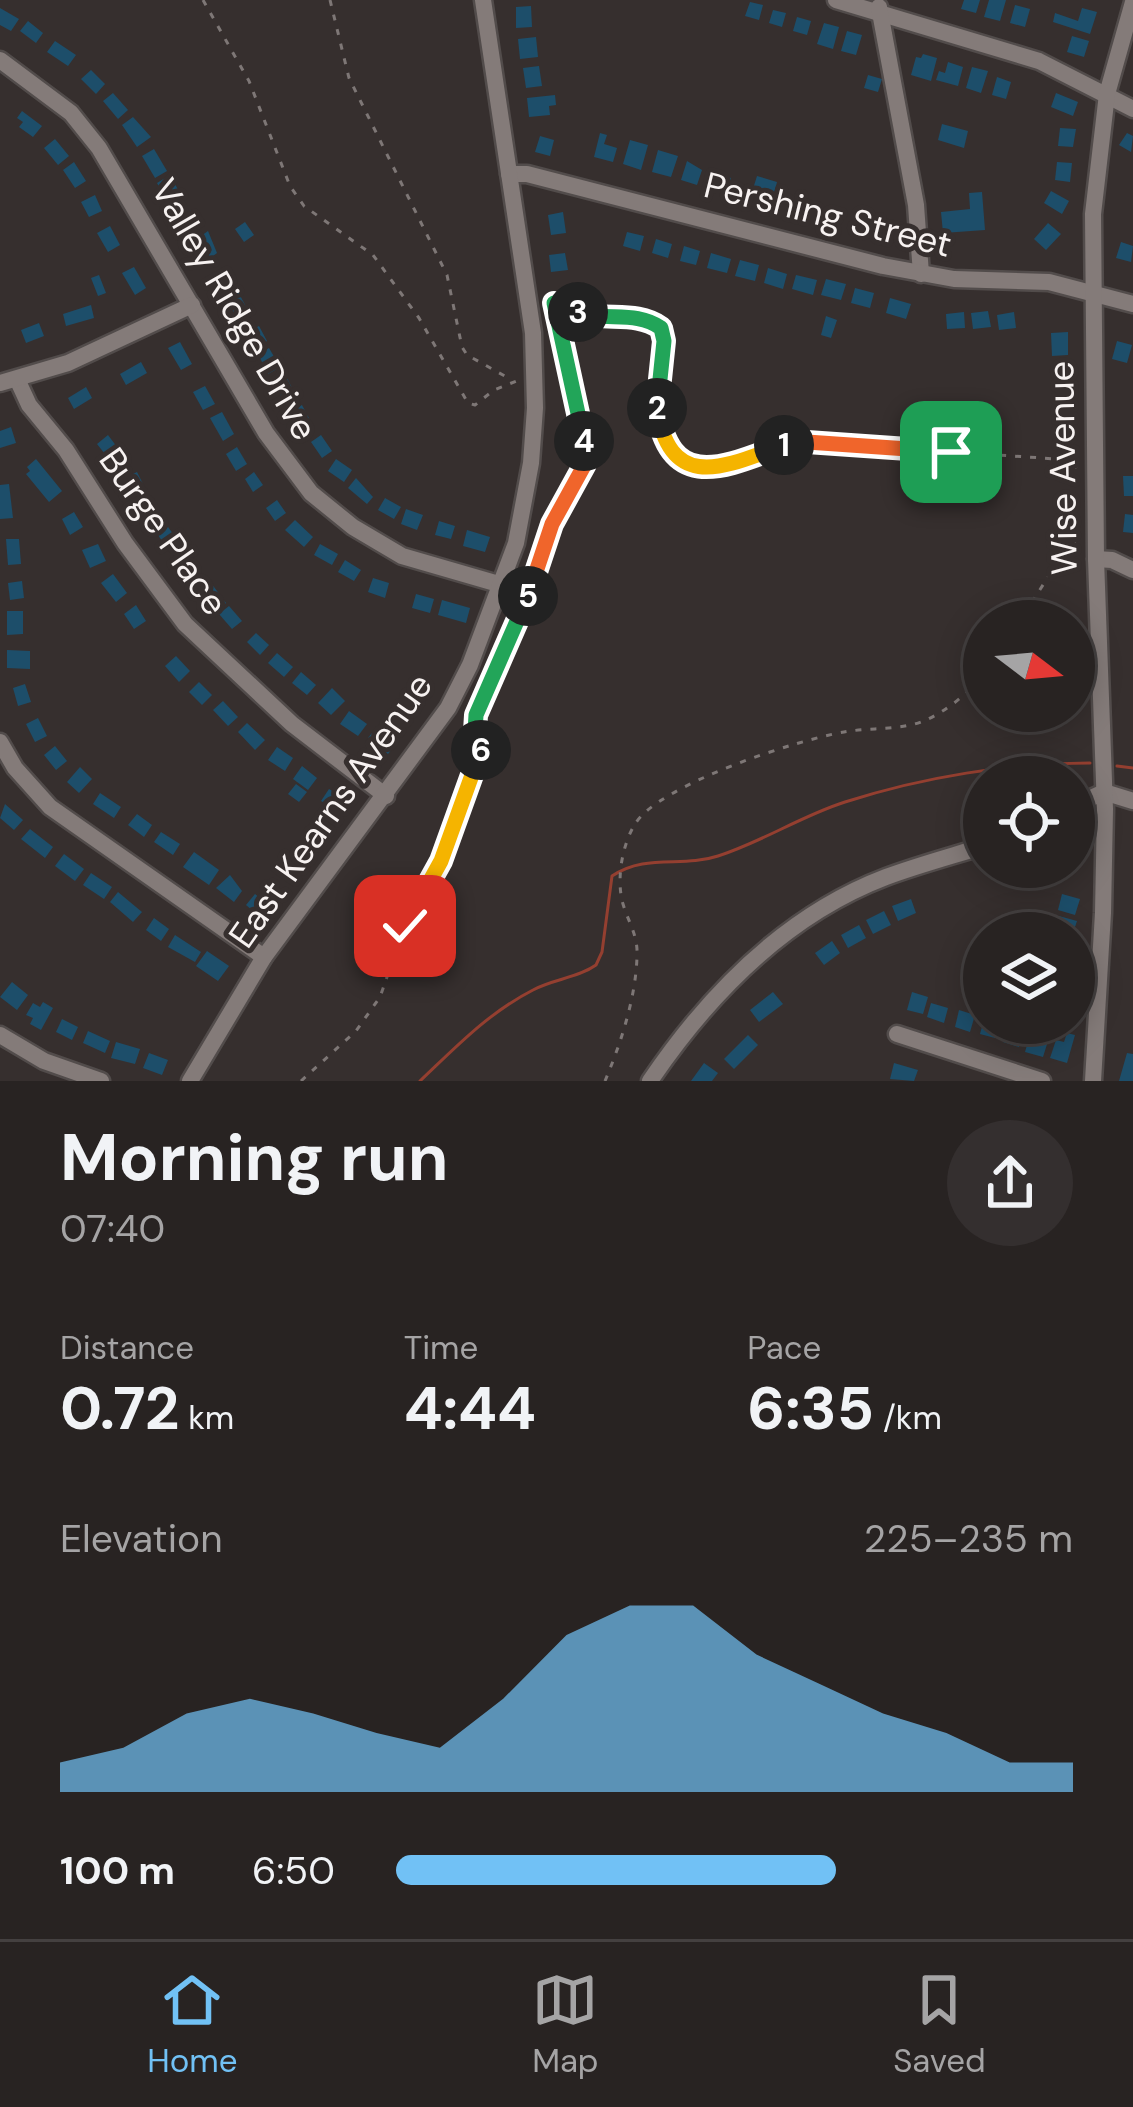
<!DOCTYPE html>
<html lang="en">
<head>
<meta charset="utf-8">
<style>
  body { margin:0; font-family:"DM Sans",sans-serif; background:#342f2f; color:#f1f3f6; height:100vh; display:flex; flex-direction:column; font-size:45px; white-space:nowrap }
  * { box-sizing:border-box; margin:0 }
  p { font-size:39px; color:#a5a4a5 }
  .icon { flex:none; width:66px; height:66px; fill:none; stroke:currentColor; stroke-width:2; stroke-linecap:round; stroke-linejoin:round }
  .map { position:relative; height:1081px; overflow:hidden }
  .panel { display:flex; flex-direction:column; background:#282322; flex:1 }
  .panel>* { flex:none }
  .needle { width:78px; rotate:106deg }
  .tools { position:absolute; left:963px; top:600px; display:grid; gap:24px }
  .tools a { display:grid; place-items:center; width:132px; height:132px; border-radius:50%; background:#282322; box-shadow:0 6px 30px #0003,0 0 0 3px #444040; font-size:60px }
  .pin { position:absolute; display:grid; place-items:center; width:102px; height:102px; color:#fff; margin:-51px; border-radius:24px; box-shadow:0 6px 18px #0006 }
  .km { position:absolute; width:60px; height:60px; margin:-30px; border-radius:50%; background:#222; color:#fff; font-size:33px; line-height:60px; text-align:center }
  .round { display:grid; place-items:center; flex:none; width:126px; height:126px; border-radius:63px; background:#342f2f }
  .head { display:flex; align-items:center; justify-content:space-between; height:204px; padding:0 60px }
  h1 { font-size:66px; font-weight:700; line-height:90px }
  .stats { display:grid; grid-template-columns:repeat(3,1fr); gap:18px; height:204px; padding:12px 60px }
  .stats div { display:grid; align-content:center }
  .stats b { font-size:60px; font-weight:700 }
  .stats small { font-size:33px; font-weight:400 }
  .stats p { font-size:33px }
  .chart { height:336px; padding:24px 60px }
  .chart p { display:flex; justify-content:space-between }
  .chart svg { width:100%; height:216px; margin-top:12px; fill:#71c1f5; opacity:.7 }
  ul { padding:0 60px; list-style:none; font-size:39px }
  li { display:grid; grid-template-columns:192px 144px 1fr; align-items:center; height:90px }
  li i { height:30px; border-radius:15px; background:#71c1f5 }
  .dock { display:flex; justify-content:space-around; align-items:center; height:168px; border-top:3px solid #444040; background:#282322; font-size:33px; color:#a5a4a5 }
  .dock a { display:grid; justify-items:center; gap:6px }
  .dock .current { color:#71c1f5 }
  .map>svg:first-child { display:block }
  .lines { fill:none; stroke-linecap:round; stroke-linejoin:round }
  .stream { stroke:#943f30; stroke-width:3 }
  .building { fill:#1d4e6a }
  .minor-casing { stroke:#524c4b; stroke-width:21 }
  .path { stroke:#7e7776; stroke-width:3; stroke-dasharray:6 9; stroke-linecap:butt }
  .minor { stroke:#847b79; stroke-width:16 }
  .split-1-casing { stroke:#fff; stroke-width:24 }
  .split-2-casing { stroke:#fff; stroke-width:24 }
  .split-3-casing { stroke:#fff; stroke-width:24 }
  .split-4-casing { stroke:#fff; stroke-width:24 }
  .split-5-casing { stroke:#fff; stroke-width:24 }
  .split-6-casing { stroke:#fff; stroke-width:24 }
  .split-7-casing { stroke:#fff; stroke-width:24 }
  .split-1 { stroke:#f0652b; stroke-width:15 }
  .split-2 { stroke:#f5b400; stroke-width:15 }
  .split-3 { stroke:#22a559; stroke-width:15 }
  .split-4 { stroke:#22a559; stroke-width:15 }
  .split-5 { stroke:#f0652b; stroke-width:15 }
  .split-6 { stroke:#22a559; stroke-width:15 }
  .split-7 { stroke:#f5b400; stroke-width:15 }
  .labels { text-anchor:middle; stroke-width:10; stroke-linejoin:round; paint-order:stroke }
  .street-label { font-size:36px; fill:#f7f2f1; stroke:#362f2e }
</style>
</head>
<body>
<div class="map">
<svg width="1133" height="1081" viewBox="0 0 1133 1081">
  <rect width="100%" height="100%" fill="#362f2e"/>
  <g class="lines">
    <!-- stream -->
    <g class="stream">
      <path d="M1117,766L1133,768"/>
      <path d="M420,1081C456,1047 488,1013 533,990C553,979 578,978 596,965L602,952L612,876C646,853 682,868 718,856C762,842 801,816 845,802C923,777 1009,763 1090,763"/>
    </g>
  </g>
  <!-- building -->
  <g class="building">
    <path d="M964,0H980L976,13L961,9Z"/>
    <path d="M989,0H1006L1000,21L984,17Z"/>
    <path d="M750,2L763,5L759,20L745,16Z"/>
    <path d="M1015,5L1030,9L1025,27L1010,23Z"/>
    <path d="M531,6L532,27L516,28V7Z"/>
    <path d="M0,8L19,19L11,31L0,25Z"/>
    <path d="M1082,8L1097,12L1090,34L1053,22L1055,13L1078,21Z"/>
    <path d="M773,10L786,13L782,27L769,23Z"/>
    <path d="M797,17L811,21L807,35L793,31Z"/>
    <path d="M28,21L43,33L36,43L20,31Z"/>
    <path d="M824,23L839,27L833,49L817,44Z"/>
    <path d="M847,31L862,35L856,55L841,51Z"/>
    <path d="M1072,36L1089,41L1084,57L1067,52Z"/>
    <path d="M536,37L538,57L520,59L518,39Z"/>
    <path d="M55,41L76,55L68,66L47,52Z"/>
    <path d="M923,54L937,58L931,81L911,75L916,57L921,58Z"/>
    <path d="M948,62L963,67L958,86L936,80L939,71L945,73Z"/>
    <path d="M539,66L542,86L526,88L523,68Z"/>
    <path d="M972,67L988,71L981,93L966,88Z"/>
    <path d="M91,70L105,84L96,94L81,79Z"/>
    <path d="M868,75L882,79L878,92L864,88Z"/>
    <path d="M997,77L1011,82L1006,99L992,95Z"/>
    <path d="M113,93L128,110L118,119L103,101Z"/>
    <path d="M1056,93L1078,102L1073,116L1051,107Z"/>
    <path d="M555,95L556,105L549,106L550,115L529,117L527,98Z"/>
    <path d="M22,111L42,126L33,137L19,127L23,122L17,118Z"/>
    <path d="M133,117L151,137L137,147L122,125Z"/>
    <path d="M942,124L968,131L964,148L938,140Z"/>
    <path d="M1060,128L1076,129L1073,147L1058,146Z"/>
    <path d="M600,133L607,135L604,144L617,148L613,162L594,157Z"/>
    <path d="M1127,133L1133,136L1131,152L1119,145Z"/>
    <path d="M540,136L554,140L550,156L535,152Z"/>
    <path d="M55,139L69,156L58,165L44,148Z"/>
    <path d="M630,140L648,145L641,170L623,164Z"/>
    <path d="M154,149L167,171L155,178L142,156Z"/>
    <path d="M658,150L678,156L671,177L652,172Z"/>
    <path d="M687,161L702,170L697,185L681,180Z"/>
    <path d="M74,162L86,181L75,188L63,170Z"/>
    <path d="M1057,162L1072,163L1070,182L1055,180Z"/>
    <path d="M715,173L731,178L727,191L711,186Z"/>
    <path d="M170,175L182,197L169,205L157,183Z"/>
    <path d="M757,176L777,182L772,201L751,195Z"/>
    <path d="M1051,191L1069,201L1062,214L1044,203Z"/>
    <path d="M982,192L985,230L943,233L941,212L970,209L969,193Z"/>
    <path d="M95,195L102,211L89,217L81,202Z"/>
    <path d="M191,210L202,225L191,233L180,218Z"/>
    <path d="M563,212L566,233L551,235L548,215Z"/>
    <path d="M245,222L254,235L244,242L235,229Z"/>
    <path d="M1048,223L1061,234L1046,250L1034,239Z"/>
    <path d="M110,226L120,245L108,252L97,233Z"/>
    <path d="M208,231L217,253L205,262L191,243Z"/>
    <path d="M627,232L644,236L640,251L623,246Z"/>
    <path d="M656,239L672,244L668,258L652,253Z"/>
    <path d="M1121,242L1133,246L1131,262L1116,258Z"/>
    <path d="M684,246L700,251L696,265L680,261Z"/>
    <path d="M565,253L568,270L551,272L549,255Z"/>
    <path d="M711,253L731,259L727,273L707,268Z"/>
    <path d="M740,260L759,265L755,281L735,276Z"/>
    <path d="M134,267L146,288L135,295L122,273Z"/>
    <path d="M768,268L787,274L783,289L764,283Z"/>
    <path d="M226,270L235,284L223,291L214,276Z"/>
    <path d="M99,275L106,293L98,296L91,278Z"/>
    <path d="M796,275L817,280L813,295L792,289Z"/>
    <path d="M826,279L846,284L841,300L821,295Z"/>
    <path d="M855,288L874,293L870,308L851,303Z"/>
    <path d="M237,290L249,312L237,318L225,296Z"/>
    <path d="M890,298L911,304L906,319L886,313Z"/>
    <path d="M91,305L94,318L66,326L63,314Z"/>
    <path d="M988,311L991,327L973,329L971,313Z"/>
    <path d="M964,312L965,328L947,329L946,314Z"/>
    <path d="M1014,312L1016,328L999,330L997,315Z"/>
    <path d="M826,316L837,320L831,338L821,335Z"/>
    <path d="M39,323L44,336L26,343L21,330Z"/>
    <path d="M259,326L267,341L254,349L245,334Z"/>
    <path d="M1068,332V355L1052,356L1051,333Z"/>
    <path d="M1117,341L1132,345L1127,363L1112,359Z"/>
    <path d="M180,342L192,364L181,370L168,348Z"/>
    <path d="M269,348L280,367L268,374L258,354Z"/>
    <path d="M141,362L147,373L126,385L120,374Z"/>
    <path d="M286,376L293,390L281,396L273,383Z"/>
    <path d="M205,386L215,404L203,410L193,392Z"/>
    <path d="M86,387L92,398L74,409L68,398Z"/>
    <path d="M302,405L312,424L300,431L290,412Z"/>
    <path d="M222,412L234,434L223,441L210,418Z"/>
    <path d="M11,427L16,443L0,448V431Z"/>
    <path d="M594,432L606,433L604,446L593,445Z"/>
    <path d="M108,435L123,455L112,463L97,444Z"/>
    <path d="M321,435L332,451L322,458L311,442Z"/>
    <path d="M237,447L247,464L236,471L226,454Z"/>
    <path d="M36,459L62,491L49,502L26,474L30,471L27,467Z"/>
    <path d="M336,459L352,470L344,482L328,471Z"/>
    <path d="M137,472L144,486L133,492L125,478Z"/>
    <path d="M254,472L263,485L253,492L245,479Z"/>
    <path d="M1123,476H1133V496H1124Z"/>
    <path d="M356,478L373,497L367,504L348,488Z"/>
    <path d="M9,484L13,518L0,519V485Z"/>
    <path d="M385,498L401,507L394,519L378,510Z"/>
    <path d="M277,500L286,513L275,521L266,508Z"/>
    <path d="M156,503L164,518L152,524L144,509Z"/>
    <path d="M406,509L423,515L417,530L401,524Z"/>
    <path d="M74,512L83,527L70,535L62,519Z"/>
    <path d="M1125,514L1133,515V533L1123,532Z"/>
    <path d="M295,520L313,537L304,547L285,530Z"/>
    <path d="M439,521L455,526L451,539L435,535Z"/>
    <path d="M168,527L179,542L168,550L158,535Z"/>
    <path d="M467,530L490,537L485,552L463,546Z"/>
    <path d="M6,539H19L21,564L8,565Z"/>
    <path d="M98,544L106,561L90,568L82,550Z"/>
    <path d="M320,544L338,554L332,565L314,555Z"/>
    <path d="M189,557L199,572L188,580L178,565Z"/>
    <path d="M345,560L361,570L354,581L338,572Z"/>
    <path d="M113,574L127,593L116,602L101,583Z"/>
    <path d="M373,578L389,583L385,598L368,592Z"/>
    <path d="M22,581L24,598L10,600L8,583Z"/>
    <path d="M211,583L226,603L216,611L200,591Z"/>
    <path d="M416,594L434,599L430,613L412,608Z"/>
    <path d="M442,600L470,608L466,623L438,615Z"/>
    <path d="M136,605L146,621L134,629L124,614Z"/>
    <path d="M229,606L242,621L232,629L219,614Z"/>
    <path d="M7,611H23V634L7,635Z"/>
    <path d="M256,633L269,645L260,655L247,642Z"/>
    <path d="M7,650L30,651V669L7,668Z"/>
    <path d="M277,653L293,667L284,677L268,663Z"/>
    <path d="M176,656L190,671L179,682L165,666Z"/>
    <path d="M301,672L316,685L307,695L292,683Z"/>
    <path d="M199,682L212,695L202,705L189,692Z"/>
    <path d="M25,684L31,702L18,706L13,688Z"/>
    <path d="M332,688L345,701L331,715L318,703Z"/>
    <path d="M223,701L238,717L228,726L213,710Z"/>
    <path d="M349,711L367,724L358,736L340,724Z"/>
    <path d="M38,718L47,736L35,742L26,724Z"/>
    <path d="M247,723L265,740L255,750L238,732Z"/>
    <path d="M375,729L396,744L388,754L368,738Z"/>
    <path d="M55,746L67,761L56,770L44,755Z"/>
    <path d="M277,747L293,758L285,771L268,760Z"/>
    <path d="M302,766L317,778L308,790L293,779Z"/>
    <path d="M80,767L92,779L79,793L67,782Z"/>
    <path d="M296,784L307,792L299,802L288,794Z"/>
    <path d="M329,789L349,801L342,813L321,801Z"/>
    <path d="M100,793L121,807L114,818L93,804Z"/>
    <path d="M5,804L23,820L14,830L0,818Z"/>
    <path d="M137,814L152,825L144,837L128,825Z"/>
    <path d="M30,829L53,847L45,858L21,839Z"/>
    <path d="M161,832L180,844L173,855L154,842Z"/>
    <path d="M194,852L219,870L209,885L183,867Z"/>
    <path d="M64,854L84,869L75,881L55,866Z"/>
    <path d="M91,873L112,887L104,899L83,885Z"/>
    <path d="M230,875L242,891L234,902L216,888Z"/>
    <path d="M118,892L142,912L133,922L110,902Z"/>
    <path d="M255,894L276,911L266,922L246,905Z"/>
    <path d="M1062,894L1080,899L1075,915L1058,910Z"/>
    <path d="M911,899L916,913L898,921L892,906Z"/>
    <path d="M884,911L891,925L873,934L866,920Z"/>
    <path d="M1059,916L1077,921L1073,933H1054Z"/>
    <path d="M154,918L169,929L161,941L146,930Z"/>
    <path d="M859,925L866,938L848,948L841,935Z"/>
    <path d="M175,935L201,952L195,962L168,947Z"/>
    <path d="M832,941L840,953L824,965L815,953Z"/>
    <path d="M207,951L229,966L218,981L196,966Z"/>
    <path d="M12,982L28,995L17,1010L0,997Z"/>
    <path d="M773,992L783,1004L759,1022L750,1010Z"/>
    <path d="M912,992L928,997L923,1014L907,1010Z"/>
    <path d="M43,1002L53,1008L41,1030L30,1024L33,1018L26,1015L33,1003L40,1007Z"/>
    <path d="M931,1003L948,1008L944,1023L927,1017Z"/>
    <path d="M959,1010L975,1015L970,1032L955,1027Z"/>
    <path d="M62,1019L78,1027L72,1040L56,1032Z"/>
    <path d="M983,1023H1000L995,1038L980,1034Z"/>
    <path d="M1009,1025L1024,1029L1019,1047L1003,1042Z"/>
    <path d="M88,1031L110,1041L105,1053L83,1043Z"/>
    <path d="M1031,1031L1048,1041L1043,1057L1025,1052Z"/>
    <path d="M1067,1033L1075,1035L1067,1063L1050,1058L1056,1040L1064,1042Z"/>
    <path d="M748,1035L758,1045L734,1069L724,1059Z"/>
    <path d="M116,1042L140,1049L135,1064L111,1058Z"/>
    <path d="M149,1053L168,1060L162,1075L143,1068Z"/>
    <path d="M1127,1053L1133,1054V1081H1119Z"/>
    <path d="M704,1063L718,1073L712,1081H691Z"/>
    <path d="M894,1063L918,1070L914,1081L890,1079Z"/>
  </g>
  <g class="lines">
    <defs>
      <g id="minor">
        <path d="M836,0L1039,61L1133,109"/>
        <path d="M879,7L916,205L921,274"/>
        <path d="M0,60L71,113L99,148L266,433L311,493L353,527L402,556L502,585"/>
        <path d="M509,174H527L883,266L954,279L1049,282L1133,304"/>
        <path d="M17,379L29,405L66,450L125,543L185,624L292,724L386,796"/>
        <path d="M0,383L68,363L192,305"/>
        <path d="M1096,559L1112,560L1133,570"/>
        <path d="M0,742L15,768L50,807L264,957"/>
        <path d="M1074,806L1104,792L1133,801"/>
        <path d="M897,1034L1042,1081"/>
        <path d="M0,1035L44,1061L101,1081"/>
        <path d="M190,1081L264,957L448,708L470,665L516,543L531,463L535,408L533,333L483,0"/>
        <path d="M650,1081C709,994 786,915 886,877C918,865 952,856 984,846"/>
        <path d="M1093,1081L1103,913L1105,809L1096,559L1093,214L1107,94L1133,2"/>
      </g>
    </defs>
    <!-- minor casing -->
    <use href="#minor" class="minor-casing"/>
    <!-- path -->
    <g class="path">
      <path d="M203,0L249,81L290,186L304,206L373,255L419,318L468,403L475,405L494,390L519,380"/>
      <path d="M330,0L349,78L447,275L462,347L467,355L512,380"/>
      <path d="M557,304L590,316L649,320L661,328C668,352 655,377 657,402C658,418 663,431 672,445C706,496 762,447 807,442L1071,460L1077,469L1071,505L1075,541L1069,557L1048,577L1020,621"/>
      <path d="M301,1081L356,1031L380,997L405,926L441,861L482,745L475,732L477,715L524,607L552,524L585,464L586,447L555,303H542"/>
      <path d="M605,1081C621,1043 636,997 637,956C638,935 629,924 623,904C616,880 622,845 635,824C660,784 797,740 844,732C871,727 901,731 926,720C948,710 968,693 984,675"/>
    </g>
    <!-- minor -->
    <use href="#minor" class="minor"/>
  </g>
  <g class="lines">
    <defs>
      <path id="split-1" d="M784,445L807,442L951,452"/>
      <path id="split-2" d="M657,408C670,496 729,465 784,445"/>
      <path id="split-3" d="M578,312C606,322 635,310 661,328L664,341L657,408"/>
      <path id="split-4" d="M578,312L554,303L584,441"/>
      <path id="split-5" d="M528,596L552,524L585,464L584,441"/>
      <path id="split-6" d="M481,750L475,732L476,715L528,596"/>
      <path id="split-7" d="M405,926L441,861L481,750"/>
    </defs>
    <!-- split-1 casing -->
    <use href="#split-1" class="split-1-casing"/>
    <!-- split-2 casing -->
    <use href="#split-2" class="split-2-casing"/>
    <!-- split-3 casing -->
    <use href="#split-3" class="split-3-casing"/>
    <!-- split-4 casing -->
    <use href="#split-4" class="split-4-casing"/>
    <!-- split-5 casing -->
    <use href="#split-5" class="split-5-casing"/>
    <!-- split-6 casing -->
    <use href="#split-6" class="split-6-casing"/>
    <!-- split-7 casing -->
    <use href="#split-7" class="split-7-casing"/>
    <!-- split-1 -->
    <use href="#split-1" class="split-1"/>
    <!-- split-2 -->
    <use href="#split-2" class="split-2"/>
    <!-- split-3 -->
    <use href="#split-3" class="split-3"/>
    <!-- split-4 -->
    <use href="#split-4" class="split-4"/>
    <!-- split-5 -->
    <use href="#split-5" class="split-5"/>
    <!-- split-6 -->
    <use href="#split-6" class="split-6"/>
    <!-- split-7 -->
    <use href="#split-7" class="split-7"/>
  </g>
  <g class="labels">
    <!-- street labels -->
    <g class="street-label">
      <text transform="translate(828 214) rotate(14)" y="13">Pershing Street</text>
      <text transform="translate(235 309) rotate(60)" y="13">Valley Ridge Drive</text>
      <text transform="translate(1062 468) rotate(-91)" y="13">Wise Avenue</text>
      <text transform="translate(164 531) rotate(55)" y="13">Burge Place</text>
      <text transform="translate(330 810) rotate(-55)" y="13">East Kearns Avenue</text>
    </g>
  </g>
</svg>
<div class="tools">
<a><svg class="needle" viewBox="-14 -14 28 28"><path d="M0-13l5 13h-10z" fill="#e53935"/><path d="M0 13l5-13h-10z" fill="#a5a4a5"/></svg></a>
<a><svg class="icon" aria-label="locate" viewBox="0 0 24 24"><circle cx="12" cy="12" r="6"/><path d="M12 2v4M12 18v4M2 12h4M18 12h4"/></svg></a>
<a><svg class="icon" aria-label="layers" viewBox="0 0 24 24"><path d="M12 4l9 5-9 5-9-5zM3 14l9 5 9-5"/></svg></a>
</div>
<div class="pin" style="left:951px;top:452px;background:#1e9e55"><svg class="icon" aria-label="arrive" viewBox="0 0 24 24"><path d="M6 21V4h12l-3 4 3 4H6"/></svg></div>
<div class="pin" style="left:405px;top:926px;background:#d93025"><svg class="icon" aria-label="check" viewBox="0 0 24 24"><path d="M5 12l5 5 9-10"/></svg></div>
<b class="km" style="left:784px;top:445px">1</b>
<b class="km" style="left:657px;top:408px">2</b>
<b class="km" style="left:578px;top:312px">3</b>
<b class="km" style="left:584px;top:441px">4</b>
<b class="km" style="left:528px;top:596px">5</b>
<b class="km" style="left:481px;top:750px">6</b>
</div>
<section class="panel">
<div class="head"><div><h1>Morning run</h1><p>07:40</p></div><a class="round"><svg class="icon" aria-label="share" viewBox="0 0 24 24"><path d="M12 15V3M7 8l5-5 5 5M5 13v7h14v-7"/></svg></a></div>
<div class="stats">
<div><p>Distance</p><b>0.72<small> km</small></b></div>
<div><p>Time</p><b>4:44</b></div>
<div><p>Pace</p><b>6:35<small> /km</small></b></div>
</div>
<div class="chart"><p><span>Elevation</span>225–235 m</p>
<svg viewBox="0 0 160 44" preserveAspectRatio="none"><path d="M0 44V38L10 35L20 28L30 25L40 28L50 32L60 35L70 25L80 12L90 6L100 6L110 16L120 22L130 28L140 32L150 38L160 38V44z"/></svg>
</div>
<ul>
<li><b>100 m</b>6:50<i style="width:65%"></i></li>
</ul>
</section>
<nav class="dock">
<a class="current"><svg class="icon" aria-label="home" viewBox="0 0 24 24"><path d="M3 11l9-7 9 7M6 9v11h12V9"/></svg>Home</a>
<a><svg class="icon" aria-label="map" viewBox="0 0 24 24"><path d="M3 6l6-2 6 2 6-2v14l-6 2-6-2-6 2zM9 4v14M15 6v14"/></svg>Map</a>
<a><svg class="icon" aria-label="saved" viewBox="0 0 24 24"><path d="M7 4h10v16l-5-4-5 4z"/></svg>Saved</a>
</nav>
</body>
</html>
